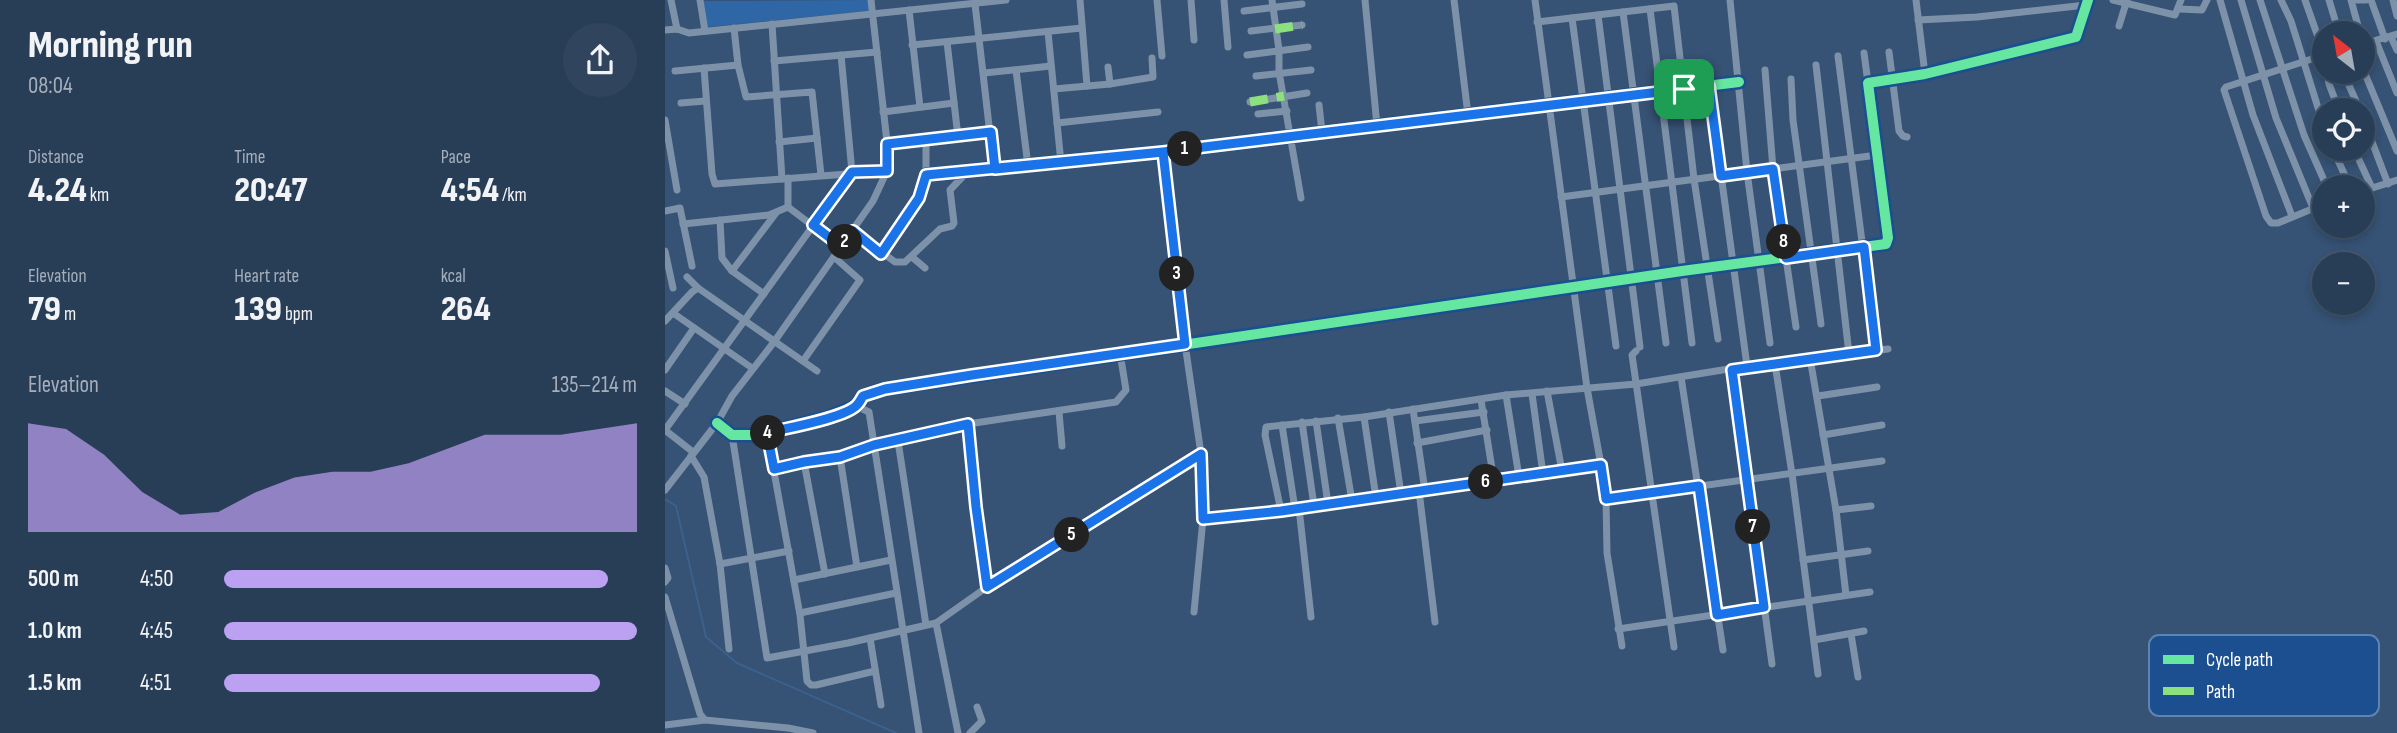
<!DOCTYPE html>
<html lang="en">
<head>
<meta charset="utf-8">
<style>
  body { margin:0; font-family:"Sofia Sans Condensed",sans-serif; background:#30455d; color:#f1f3f6; height:100vh; display:flex; flex-direction:column; font-size:26px; white-space:nowrap }
  * { box-sizing:border-box; margin:0 }
  p { font-size:23px; color:#a5aeba }
  .icon { flex:none; width:38px; height:38px; fill:none; stroke:currentColor; stroke-width:2; stroke-linecap:round; stroke-linejoin:round }
  .map { position:relative; flex:1; overflow:hidden }
  .details { display:flex; flex-direction:column; background:#283e57; width:665px }
  .details>* { flex:none }
  .needle { width:46px; rotate:329deg }
  .fabs { position:absolute; left:1647px; top:21px; display:grid; gap:14px }
  .fabs a { display:grid; place-items:center; width:63px; height:63px; border-radius:50%; background:#283e57; box-shadow:0 4px 10px #0003,0 0 0 2px #44576d; font-size:35px }
  .pin { position:absolute; display:grid; place-items:center; width:60px; height:60px; color:#fff; margin:-30px; border-radius:14px; box-shadow:0 4px 10px #0006 }
  .km { position:absolute; width:35px; height:35px; margin:-18px; border-radius:50%; background:#222; color:#fff; font-size:19px; line-height:35px; text-align:center }
  .round { display:grid; place-items:center; flex:none; width:74px; height:74px; border-radius:37px; background:#30455d }
  .overview { display:flex; align-items:center; justify-content:space-between; height:119px; padding:0 28px }
  h1 { font-size:38px; font-weight:800; line-height:52px }
  .stats { display:grid; grid-template-columns:repeat(3,1fr); gap:10px; height:119px; padding:7px 28px }
  .stats div { display:grid; align-content:center }
  .stats b { font-size:35px; font-weight:800 }
  .stats small { font-size:19px; font-weight:400 }
  .stats p { font-size:19px }
  .chart { height:196px; padding:14px 28px }
  .chart p { display:flex; justify-content:space-between }
  .chart svg { width:100%; height:126px; margin-top:7px; fill:#bca0f2; opacity:.7 }
  ul { padding:0 28px; list-style:none; font-size:23px }
  li { display:grid; grid-template-columns:112px 84px 1fr; align-items:center; height:52px }
  li i { height:18px; border-radius:9px; background:#bca0f2 }
  main { display:flex; flex:1; min-height:0 }
  .map>svg:first-child { display:block }
  .green { fill:#2f66a5 }
  .lines { fill:none; stroke-linecap:round; stroke-linejoin:round }
  .stream { stroke:#3b618d; stroke-width:2 }
  .minor { stroke:#7d92a8; stroke-width:7 }
  .quiet { stroke:#8de07e; stroke-width:9; stroke-dasharray:18 9; stroke-linecap:butt }
  .cycleway-casing { stroke:#1b4f8f; stroke-width:15 }
  .cycleway { stroke:#66e7a1; stroke-width:10 }
  .route-casing { stroke:#fff; stroke-width:14 }
  .route { stroke:#1a73e8; stroke-width:9 }
  .key { fill:#1b4f8f; stroke:#5f84b1; stroke-width:2 }
  .key-label { font-size:19px; fill:#fff }
</style>
</head>
<body>
<main>
<section class="details">
<div class="overview"><div><h1>Morning run</h1><p>08:04</p></div><a class="round"><svg class="icon" aria-label="share" viewBox="0 0 24 24"><path d="M12 15V3M7 8l5-5 5 5M5 13v7h14v-7"/></svg></a></div>
<div class="stats">
<div><p>Distance</p><b>4.24<small> km</small></b></div>
<div><p>Time</p><b>20:47</b></div>
<div><p>Pace</p><b>4:54<small> /km</small></b></div>
</div>
<div class="stats">
<div><p>Elevation</p><b>79<small> m</small></b></div>
<div><p>Heart rate</p><b>139<small> bpm</small></b></div>
<div><p>kcal</p><b>264</b></div>
</div>
<div class="chart"><p><span>Elevation</span>135–214 m</p>
<svg viewBox="0 0 160 44" preserveAspectRatio="none"><path d="M0 44V6L10 8L20 17L30 30L40 38L50 37L60 30L70 25L80 23L90 23L100 20L110 15L120 10L130 10L140 10L150 8L160 6V44z"/></svg>
</div>
<ul>
<li><b>500 m</b>4:50<i style="width:93%"></i></li>
<li><b>1.0 km</b>4:45<i style="width:100%"></i></li>
<li><b>1.5 km</b>4:51<i style="width:91%"></i></li>
</ul>
</section>
<div class="map">
<svg width="1732" height="733" viewBox="0 0 1732 733">
  <rect width="100%" height="100%" fill="#365274"/>
  <!-- green -->
  <path class="green" d="M204,0L205,11L42,27L38,1Z"/>
  <g class="lines">
    <!-- stream -->
    <path class="stream" d="M0,499L11,506L41,637L72,663L231,733"/>
    <!-- minor -->
    <g class="minor">
      <path d="M6,0L12,29"/>
      <path d="M35,0L40,31"/>
      <path d="M415,0L422,86"/>
      <path d="M492,0L497,56"/>
      <path d="M526,0L529,40"/>
      <path d="M559,0L563,47"/>
      <path d="M607,0L614,50V72L636,198"/>
      <path d="M700,0L712,126"/>
      <path d="M789,0L803,115"/>
      <path d="M870,0L922,388L936,465L941,499L942,553L957,646"/>
      <path d="M1065,0L1082,172L1105,343"/>
      <path d="M1251,0L1260,74"/>
      <path d="M1448,0L1510,15L1516,0"/>
      <path d="M1555,0L1588,115L1627,216"/>
      <path d="M1576,0L1611,118L1648,208"/>
      <path d="M1595,0L1639,135L1662,187"/>
      <path d="M1616,0L1626,21L1659,127"/>
      <path d="M1640,0L1659,54"/>
      <path d="M1664,0L1674,33"/>
      <path d="M1686,0L1695,33"/>
      <path d="M1692,0H1701"/>
      <path d="M1706,0L1720,39"/>
      <path d="M1728,0L1732,16"/>
      <path d="M310,4L329,169"/>
      <path d="M985,9L1027,343"/>
      <path d="M1514,9L1537,10L1542,0"/>
      <path d="M244,10L255,107"/>
      <path d="M579,11L637,4"/>
      <path d="M958,12L1001,343"/>
      <path d="M933,15L975,347"/>
      <path d="M907,18L951,346"/>
      <path d="M1253,20L1312,17L1421,5"/>
      <path d="M872,22L1009,6L1029,179L1053,339"/>
      <path d="M107,24L117,179"/>
      <path d="M1454,26L1462,0"/>
      <path d="M69,28L73,65L81,97L147,92L156,175"/>
      <path d="M0,30L12,29L24,33L341,0"/>
      <path d="M586,31L637,25"/>
      <path d="M383,32L396,163"/>
      <path d="M1726,37L1732,50"/>
      <path d="M1711,41L1732,93"/>
      <path d="M282,42L293,137"/>
      <path d="M1698,44L1732,34"/>
      <path d="M247,45L417,28"/>
      <path d="M1224,52L1234,131L1238,136L1242,137"/>
      <path d="M1199,53L1203,83"/>
      <path d="M582,55L643,47"/>
      <path d="M1659,55L1561,87L1559,90L1601,216L1606,223H1613L1659,204"/>
      <path d="M1173,56L1211,350"/>
      <path d="M109,61L212,52"/>
      <path d="M1151,65L1184,354"/>
      <path d="M443,67L445,84"/>
      <path d="M39,68L47,174L50,184L222,171"/>
      <path d="M1698,69L1732,151"/>
      <path d="M351,70L363,166"/>
      <path d="M1100,70L1108,169L1131,327"/>
      <path d="M10,71L73,65"/>
      <path d="M1662,72L1664,84L1674,110"/>
      <path d="M1678,72L1695,110"/>
      <path d="M319,73L386,66"/>
      <path d="M591,76L646,70"/>
      <path d="M1126,79L1128,120L1156,324"/>
      <path d="M1044,86L1082,366"/>
      <path d="M389,89L445,84L488,77L487,58"/>
      <path d="M585,102L642,93"/>
      <path d="M16,103L40,101"/>
      <path d="M654,105L657,132"/>
      <path d="M218,112L289,103"/>
      <path d="M593,114L622,111"/>
      <path d="M1698,118L1723,184"/>
      <path d="M0,120L12,190"/>
      <path d="M392,123L493,112"/>
      <path d="M114,142L152,138"/>
      <path d="M222,144L326,133"/>
      <path d="M1668,149L1685,187"/>
      <path d="M1689,149L1707,188"/>
      <path d="M498,152L520,344L536,454L538,519L529,612"/>
      <path d="M261,175L498,152L1074,82"/>
      <path d="M123,178V207"/>
      <path d="M1698,191L1732,180"/>
      <path d="M896,197L1212,155"/>
      <path d="M0,211L15,208L27,266"/>
      <path d="M55,220L57,258L67,271L99,294"/>
      <path d="M18,224L104,215L123,207L176,247"/>
      <path d="M188,231L230,262H240L275,229L287,226L289,223L285,190L303,171"/>
      <path d="M0,251L8,288"/>
      <path d="M216,254L254,198L261,175V141"/>
      <path d="M247,257L260,268"/>
      <path d="M67,271L111,213"/>
      <path d="M22,277L33,288"/>
      <path d="M8,313L87,368"/>
      <path d="M0,321L27,292L33,288L152,371"/>
      <path d="M971,351L967,355L1009,647"/>
      <path d="M1145,358L1171,510L1181,595"/>
      <path d="M138,361L195,280L169,257"/>
      <path d="M1110,364L1127,474L1153,674"/>
      <path d="M0,370L29,328"/>
      <path d="M1067,370L1107,664"/>
      <path d="M1016,377L1058,650"/>
      <path d="M0,391L20,404"/>
      <path d="M882,391L897,471"/>
      <path d="M867,394L878,474"/>
      <path d="M841,395L854,477"/>
      <path d="M1153,396L1212,387"/>
      <path d="M816,400L829,481"/>
      <path d="M191,406L204,412L254,733"/>
      <path d="M748,409L760,491"/>
      <path d="M394,412L397,446"/>
      <path d="M724,412L736,494"/>
      <path d="M699,417L711,498"/>
      <path d="M673,418L687,501"/>
      <path d="M651,421L663,504"/>
      <path d="M750,421L819,412"/>
      <path d="M637,422L649,506"/>
      <path d="M52,423L67,435H93L164,417L191,406L198,396L220,389L1017,271L1221,244L1223,238L1203,83L1260,74L1411,37L1423,0"/>
      <path d="M303,424L311,507L322,587"/>
      <path d="M617,425L630,509"/>
      <path d="M0,430L187,172L176,55"/>
      <path d="M0,430L28,452"/>
      <path d="M102,433L135,615L142,681L146,685H151L210,671"/>
      <path d="M67,435L102,658L183,643L271,623L322,587L536,454"/>
      <path d="M1158,435L1217,425"/>
      <path d="M233,441L261,625"/>
      <path d="M752,443L822,430"/>
      <path d="M26,456L39,477L55,564L64,649"/>
      <path d="M175,457L192,567"/>
      <path d="M139,462L160,574"/>
      <path d="M109,469L175,457L209,445L303,424L451,402L461,390L455,353"/>
      <path d="M0,490L52,423L67,396L109,342L208,201L222,171L223,151L206,0"/>
      <path d="M754,491L770,622"/>
      <path d="M941,499L1217,461"/>
      <path d="M634,508L646,617"/>
      <path d="M1171,510L1206,506"/>
      <path d="M616,511L600,435L601,427L699,417L841,395L971,384L1082,366L1223,349"/>
      <path d="M538,519L616,511L936,465"/>
      <path d="M1138,560L1203,551"/>
      <path d="M55,564L124,551"/>
      <path d="M0,568L3,578L0,582"/>
      <path d="M129,580L226,560"/>
      <path d="M0,597L35,714L40,720L123,728L148,733"/>
      <path d="M135,613L231,593"/>
      <path d="M271,623L293,733"/>
      <path d="M953,629L1205,592"/>
      <path d="M1186,634L1193,677"/>
      <path d="M205,638L216,705"/>
      <path d="M1149,640L1199,631"/>
      <path d="M0,725L40,720"/>
      <path d="M305,733L317,721L312,707"/>
    </g>
    <!-- quiet -->
    <g class="quiet">
      <path d="M610,29L637,25"/>
      <path d="M585,102L619,96"/>
    </g>
    <defs>
      <g id="cycleway">
        <path d="M261,175L498,152L1074,82"/>
        <path d="M52,423L67,435H93L164,417L191,406L198,396L220,389L1017,271L1221,244L1223,238L1203,83L1260,74L1411,37L1423,0"/>
      </g>
    </defs>
    <!-- cycleway casing -->
    <use href="#cycleway" class="cycleway-casing"/>
    <!-- cycleway -->
    <use href="#cycleway" class="cycleway"/>
  </g>
  <g class="lines">
    <defs>
      <path id="route" d="M1019,89L498,152L330,169L326,132L222,144V171L187,172L148,225L177,247L188,231L216,254L254,198L261,175C340,168 419,160 498,152L520,344L307,375L220,389L198,396C196,399 195,402 192,405C180,418 121,428 102,433L109,469L139,462L175,457L209,445L303,424L311,507L322,587L536,454L538,519L616,511L936,465L941,499L1034,486L1052,615L1099,607L1067,370L1211,350L1199,247L1121,258L1108,169L1056,176L1044,86L1019,89"/>
    </defs>
    <!-- route casing -->
    <use href="#route" class="route-casing"/>
    <!-- route -->
    <use href="#route" class="route"/>
  </g>
  <!-- legend -->
  <rect x="1484" y="635" width="230" height="81" rx="10" class="key"/>
  <rect x="1498" y="655" width="31" height="9" fill="#66e7a1"/>
  <rect x="1498" y="687" width="31" height="8" fill="#8de07e"/>
  <g class="key-label">
    <text x="1541" y="666">Cycle path</text>
    <text x="1541" y="698">Path</text>
  </g>
</svg>
<div class="fabs">
<a><svg class="needle" viewBox="-14 -14 28 28"><path d="M0-13l5 13h-10z" fill="#e53935"/><path d="M0 13l5-13h-10z" fill="#a5aeba"/></svg></a>
<a><svg class="icon" aria-label="locate" viewBox="0 0 24 24"><circle cx="12" cy="12" r="6"/><path d="M12 2v4M12 18v4M2 12h4M18 12h4"/></svg></a>
<a>+</a>
<a>−</a>
</div>
<div class="pin" style="left:1019px;top:89px;background:#1e9e55"><svg class="icon" aria-label="arrive" viewBox="0 0 24 24"><path d="M6 21V4h12l-3 4 3 4H6"/></svg></div>
<b class="km" style="left:520px;top:149px">1</b>
<b class="km" style="left:180px;top:242px">2</b>
<b class="km" style="left:512px;top:274px">3</b>
<b class="km" style="left:103px;top:433px">4</b>
<b class="km" style="left:407px;top:535px">5</b>
<b class="km" style="left:821px;top:482px">6</b>
<b class="km" style="left:1088px;top:527px">7</b>
<b class="km" style="left:1119px;top:242px">8</b>
</div>
</main>
</body>
</html>
